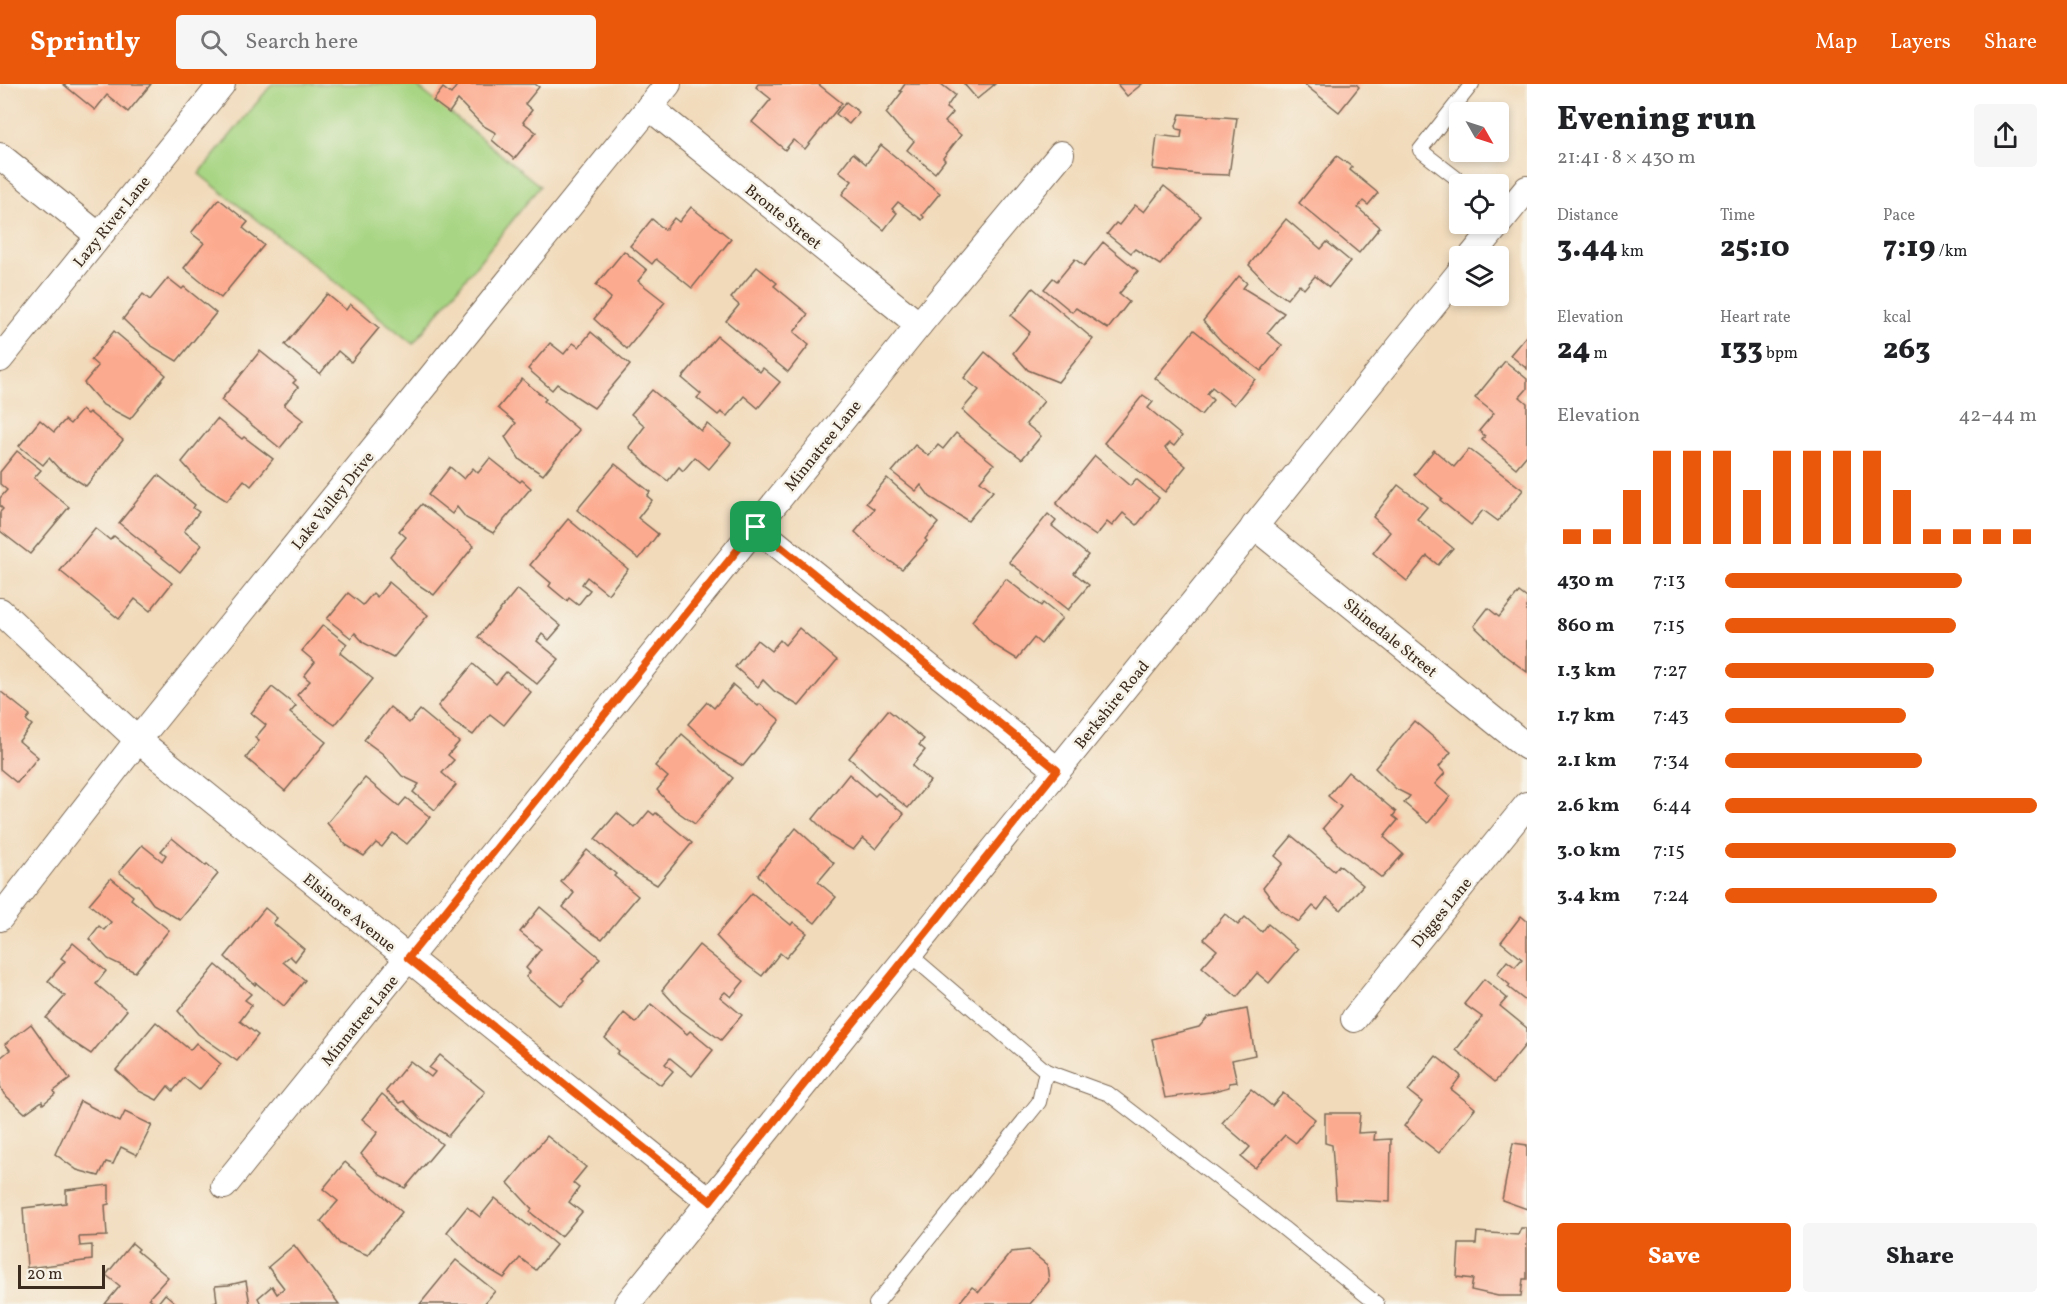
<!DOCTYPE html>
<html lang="en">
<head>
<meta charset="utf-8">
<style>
  body { margin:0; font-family:Vollkorn,serif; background:#f6f6f6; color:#202124; height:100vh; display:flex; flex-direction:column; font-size:22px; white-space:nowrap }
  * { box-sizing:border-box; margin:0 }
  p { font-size:20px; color:#757577 }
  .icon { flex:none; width:33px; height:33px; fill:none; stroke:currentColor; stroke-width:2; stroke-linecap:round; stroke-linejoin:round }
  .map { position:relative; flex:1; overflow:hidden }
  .side { display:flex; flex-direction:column; background:#fff; width:540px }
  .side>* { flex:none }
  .needle { width:39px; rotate:129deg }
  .buttons { position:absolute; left:1449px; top:18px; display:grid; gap:12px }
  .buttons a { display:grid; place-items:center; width:60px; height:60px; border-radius:6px; background:#fff; box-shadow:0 3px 9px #0003; font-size:30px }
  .scale { position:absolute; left:18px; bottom:15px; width:87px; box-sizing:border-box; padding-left:6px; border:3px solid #3b2a1e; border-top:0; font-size:16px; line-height:21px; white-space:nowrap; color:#3b2a1e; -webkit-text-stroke:4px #f7f3e8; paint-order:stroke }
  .pin { position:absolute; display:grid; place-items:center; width:51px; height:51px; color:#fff; margin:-26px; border-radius:12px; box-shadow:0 3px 9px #0006 }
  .round { display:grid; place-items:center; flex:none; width:63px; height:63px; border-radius:6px; background:#f6f6f6 }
  .headline { display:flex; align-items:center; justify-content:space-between; height:102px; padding:0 30px }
  h1 { font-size:33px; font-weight:800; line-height:45px }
  .metrics { display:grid; grid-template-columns:repeat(3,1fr); gap:9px; height:102px; padding:6px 30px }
  .metrics div { display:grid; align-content:center }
  .metrics b { font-size:30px; font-weight:800 }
  .metrics small { font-size:16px; font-weight:400 }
  .metrics p { font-size:16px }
  .chart { height:168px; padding:12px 30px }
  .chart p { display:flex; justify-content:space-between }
  .chart svg { width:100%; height:108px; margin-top:6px; stroke:#ea580c; stroke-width:6 }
  .action { display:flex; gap:12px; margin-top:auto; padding:12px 30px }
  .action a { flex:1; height:69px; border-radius:6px; background:#ea580c; color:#fff; font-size:24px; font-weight:800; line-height:69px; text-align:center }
  .action a+a { background:#f6f6f6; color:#202124 }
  ul { padding:0 30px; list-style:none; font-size:20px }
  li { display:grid; grid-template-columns:96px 72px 1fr; align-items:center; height:45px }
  li i { height:15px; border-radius:8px; background:#ea580c }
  header { display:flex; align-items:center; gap:36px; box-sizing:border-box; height:84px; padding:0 30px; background:#ea580c; color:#fff }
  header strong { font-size:28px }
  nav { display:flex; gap:33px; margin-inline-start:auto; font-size:21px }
  .search { width:420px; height:54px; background:#f6f6f6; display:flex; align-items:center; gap:15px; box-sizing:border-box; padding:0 21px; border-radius:6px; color:#757577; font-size:22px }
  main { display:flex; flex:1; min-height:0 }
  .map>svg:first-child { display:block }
  .green { fill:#a7d583; stroke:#718050; stroke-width:1.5 }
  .building { fill:#fcaa8f }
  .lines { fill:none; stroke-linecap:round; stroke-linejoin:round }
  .lane-casing { stroke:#7b6855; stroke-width:16 }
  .street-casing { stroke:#7b6855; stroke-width:28 }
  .lane { stroke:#fff; stroke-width:14 }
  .street { stroke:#fff; stroke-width:26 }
  .route-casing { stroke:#fff; stroke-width:12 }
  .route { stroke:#ea580c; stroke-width:8 }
  .labels { text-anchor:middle; stroke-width:5; stroke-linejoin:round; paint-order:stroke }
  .street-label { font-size:16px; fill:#3b2a1e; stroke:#f7f3e8 }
</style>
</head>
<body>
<header>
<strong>Sprintly</strong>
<div class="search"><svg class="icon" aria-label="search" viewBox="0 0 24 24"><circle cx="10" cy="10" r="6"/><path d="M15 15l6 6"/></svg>Search here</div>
<nav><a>Map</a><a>Layers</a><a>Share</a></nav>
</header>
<main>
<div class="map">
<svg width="1527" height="1220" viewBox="0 0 1527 1220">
  <rect width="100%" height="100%" fill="#f7f3e8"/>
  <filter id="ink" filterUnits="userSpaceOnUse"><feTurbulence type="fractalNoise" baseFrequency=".0167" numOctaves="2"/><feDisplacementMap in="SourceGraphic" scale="12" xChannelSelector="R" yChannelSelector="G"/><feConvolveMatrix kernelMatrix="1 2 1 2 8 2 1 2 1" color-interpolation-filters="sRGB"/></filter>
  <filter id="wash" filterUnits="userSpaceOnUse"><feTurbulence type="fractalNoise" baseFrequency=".008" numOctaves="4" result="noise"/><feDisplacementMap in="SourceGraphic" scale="24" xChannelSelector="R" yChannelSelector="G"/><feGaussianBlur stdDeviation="1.35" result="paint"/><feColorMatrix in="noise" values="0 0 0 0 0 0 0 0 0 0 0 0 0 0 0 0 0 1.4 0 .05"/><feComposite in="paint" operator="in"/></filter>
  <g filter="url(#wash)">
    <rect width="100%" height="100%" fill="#f1daba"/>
    <!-- green -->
    <path class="green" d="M272,0H414L540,102L413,260L199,90Z"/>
    <g id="blocks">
      <!-- building -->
      <g class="building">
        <path d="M63,0H151L128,28L107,11L95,26Z"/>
        <path d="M458,0H535L539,3L525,20L532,26L523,38L536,48L514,75L492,56L496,49L482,41L458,16L449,29L433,17L443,4L451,10Z"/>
        <path d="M758,0H818L842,19L805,65L793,56L785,66L752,38L771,15L756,3Z"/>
        <path d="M905,0H941L955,11L946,24L953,29L945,38L961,51L943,74L945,76L935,89L907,66L914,57L902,47L886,29L902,8L900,7Z"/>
        <path d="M964,0H995L977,15Z"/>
        <path d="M1117,0H1142L1127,12Z"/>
        <path d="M1304,0H1356L1359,3L1339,28Z"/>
        <path d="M846,18L859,28L849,40L836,30Z"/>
        <path d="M1180,30L1237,34L1229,91L1198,90L1153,85L1157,51L1181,54L1182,46L1177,45L1176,42Z"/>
        <path d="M881,61L940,109L922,131L924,133L922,136L898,118L892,125L897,129L884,146L844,113L842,110L852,97L839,87L853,69L866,80Z"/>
        <path d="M1337,72L1352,83L1350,86L1378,109L1368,121L1363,117L1358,124L1380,143L1359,169L1299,119Z"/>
        <path d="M1164,102L1201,132L1160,181L1135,165L1131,169L1107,150L1116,139L1119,141L1135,121L1144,128Z"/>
        <path d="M219,115L248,138L243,144L264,161L221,214L184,184L204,159L191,149Z"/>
        <path d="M691,123L731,155L692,204L656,175L652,180L630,162L652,135L665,146L674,134L679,138Z"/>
        <path d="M1286,135L1321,165L1327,158L1350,177L1329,203L1315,192L1304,205L1299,200L1287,215L1270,203L1249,181Z"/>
        <path d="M1103,158L1138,187L1119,210L1129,218L1108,245L1076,224L1072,228L1044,205L1053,194L1057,197L1075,175L1084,182Z"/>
        <path d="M624,167L647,186L638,197L665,218L627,265L594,235L611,214L596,201Z"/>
        <path d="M757,183L777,199L774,202L808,230L794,248L809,261L788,288L726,237L739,221L731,214Z"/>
        <path d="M1239,192L1247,199L1243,204L1284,229L1267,249L1282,261L1261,287L1222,258L1203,237Z"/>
        <path d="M168,194L182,205L184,203L216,229L177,277L150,261L123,235L143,210L150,216Z"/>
        <path d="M1033,204L1093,255L1058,298L1028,286L1013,269L1030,248L1011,232Z"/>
        <path d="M327,210L346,226L350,220L379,244L351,278L338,267L320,290L285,261Z"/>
        <path d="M1194,246L1255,295L1234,321L1212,303L1207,310L1213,316L1201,331L1155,294Z"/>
        <path d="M114,247L166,291L130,335L103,321L84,299L98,282L91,276Z"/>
        <path d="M591,248L630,281L594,324L557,300L552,306L528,285L550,259L564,270L573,259L579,263Z"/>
        <path d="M1527,251V285L1510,271Z"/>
        <path d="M717,252L760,288L763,284L780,298L758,324L744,312L727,332L721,328L718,331L697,314L701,310L682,294Z"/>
        <path d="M260,267L296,296L293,299L298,303L284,321L303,336L280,364L221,316Z"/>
        <path d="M985,268L1044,317L1026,340L1041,352L1022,375L984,346L962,326L979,306L964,294Z"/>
        <path d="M1505,277L1527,295V305L1520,313L1527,319V371L1516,384L1482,356L1485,352L1479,347L1494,329L1475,314Z"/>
        <path d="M522,295L546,315L544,317L579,346L543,391L520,376L505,353L516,339L498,324Z"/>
        <path d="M652,306L701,347L707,340L731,359L709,385L695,373L683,387L679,383L668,397L650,384L629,363L645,342L631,330Z"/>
        <path d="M1143,311L1153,318L1148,324L1182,352L1174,362L1170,359L1165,364L1186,382L1165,408L1104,359Z"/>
        <path d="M82,326L87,330L89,328L123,356L86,402L59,385L49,374L43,381L19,362L40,336L54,348L65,336L70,340Z"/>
        <path d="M217,335L242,355L244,353L273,375L251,402L244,396L227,417L202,401L182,378Z"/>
        <path d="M956,349L994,380L980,397L993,407L968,437L930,413L921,401L916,407L892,388L915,361L929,372L938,361L943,365Z"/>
        <path d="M1469,365L1523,406L1498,437L1483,426L1471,441L1440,416L1442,414L1414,391L1434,366L1454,383Z"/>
        <path d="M17,367L41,386L34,394L69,423L30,470L0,447V428L3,425L0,422V414L7,406L0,400V388Z"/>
        <path d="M1095,372L1130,402L1136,395L1159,414L1137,441L1123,429L1112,442L1107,438L1096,452L1077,439L1056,420Z"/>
        <path d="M490,374L520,398L522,396L531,404L493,449L466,434L457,423L452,430L428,411L450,383L464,395L473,384L478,389Z"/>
        <path d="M615,380L650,408L647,412L652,416L638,434L658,450L639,475L577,426Z"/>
        <path d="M158,391L195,421L193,424L199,428L184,447L202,461L180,488L119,439Z"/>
        <path d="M887,394L938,439L925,455L927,457L902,485L875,467L855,448L874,425L866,419Z"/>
        <path d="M1398,401L1427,423L1417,435L1453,464L1438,481L1427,472L1407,497L1373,469L1390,448L1373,433Z"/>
        <path d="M422,420L474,462L434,511L411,496L390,472L406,453L399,447Z"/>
        <path d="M1048,430L1056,437L1052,442L1088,471L1074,489L1089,501L1068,526L1021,489L1022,488L1009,478Z"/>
        <path d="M568,435L628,485L608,510L587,493L582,500L590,506L578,521L569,514L567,517L549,502L551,499L530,481Z"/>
        <path d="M95,444L110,456L114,452L172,499L150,527L135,515L119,535L60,487Z"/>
        <path d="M1006,495L1041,522L1043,519L1062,534L1041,560L1034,554L1017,575L991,559L972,537Z"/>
        <path d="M389,498L428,531L393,574L364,559L355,549L351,554L327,535L348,509L363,521L373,509L377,513Z"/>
        <path d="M517,505L561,542L549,556L542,550L537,557L559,575L537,600L478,553Z"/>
        <path d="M1519,508L1527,514V588L1504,571L1474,542L1488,524L1499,533Z"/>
        <path d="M323,541L347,560L340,569L373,595L335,641L313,626L297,611L310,597L304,592L315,578L302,567Z"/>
        <path d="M799,544L837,576L799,622L774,607L763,596L758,603L735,583L757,556L771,567L780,556L785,561Z"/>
        <path d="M473,580L496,600L506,588L531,608L504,641L490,630L473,651L454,639L438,622Z"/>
        <path d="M733,601L758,622L760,620L780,636L743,682L718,668L688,640L707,618L714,624Z"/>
        <path d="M272,603L296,622L290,629L326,658L285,707L246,674L259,657L255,654L266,641L251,629Z"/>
        <path d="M0,607L30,631L26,636L32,641L19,657L38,673L17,699L0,685Z"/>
        <path d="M390,623L409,639L420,626L459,658L448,671L454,676L442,689L456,701L435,726L413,708L419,700L402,692L383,670L364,656Z"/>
        <path d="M888,626L924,655L919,661L925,666L912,682L930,697L908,724L880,702L849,674Z"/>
        <path d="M1414,637L1451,668L1439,683L1445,689L1435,700L1450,713L1428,739L1404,719L1410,712L1396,705L1375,684Z"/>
        <path d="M682,650L733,694L695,740L675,726L657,706L668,693L655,682Z"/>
        <path d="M1348,688L1396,728L1393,732L1398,736L1384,753L1403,770L1382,794L1340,762L1323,744L1341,723L1328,712Z"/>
        <path d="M849,690L875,712L878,709L904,730L876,765L863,754L853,766L831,753L813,735Z"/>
        <path d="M365,694L399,722L406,714L430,733L407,760L393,749L382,763L376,759L364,772L346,761L327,739Z"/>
        <path d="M649,727L654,731L656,729L692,759L657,801L634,788L595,755L617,729L635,744Z"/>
        <path d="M796,744L834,779L818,798L836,813L815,839L773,807L758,791Z"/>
        <path d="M1292,752L1334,787L1339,781L1363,801L1341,826L1327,814L1318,826L1313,822L1299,838L1281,827L1263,804L1283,779L1275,772Z"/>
        <path d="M172,754L206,782L207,780L218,790L180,836L153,820L139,801H136L119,788L142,761L162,777L166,771L161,767Z"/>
        <path d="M587,766L616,790L614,792L638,812L602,855L584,844L563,823L574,809L561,798Z"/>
        <path d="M111,794L133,812L131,815L169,846L135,888L108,875L89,855L99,842L104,846L111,838L89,820Z"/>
        <path d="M752,809L791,841L793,838L807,849L786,874L780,869L762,892L736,873L716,852Z"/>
        <path d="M540,823L600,874L582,896L584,898L561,922L526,893L530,888L526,884L541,865L520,848Z"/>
        <path d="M265,824L277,834L273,839L304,865L295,877L290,872L283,878L305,896L284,922L256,899L255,901L225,873Z"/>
        <path d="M1225,830L1238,841L1245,833L1262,848L1268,840L1298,865L1269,899L1257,889L1237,913L1202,883L1217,866L1204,855Z"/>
        <path d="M1521,832L1527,837V918L1508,903L1510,901L1497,890L1507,877L1515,883L1522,875L1501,858Z"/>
        <path d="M73,859L106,887L96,900L127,926L91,970L65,953L46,934L65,912L48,897L65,877L61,874Z"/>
        <path d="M699,861L744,897L731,913L725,908L720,913L742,931L721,956L681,927L662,906Z"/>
        <path d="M216,881L251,910L245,916L252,921L240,937L258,951L237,977L198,950L178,927Z"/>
        <path d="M1484,895L1507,914L1500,922L1527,944V959L1495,998L1456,966L1482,933L1464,920Z"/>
        <path d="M651,920L687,950L690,947L713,966L692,992L670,974L665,980L673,987L661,1001L617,970L619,967L605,954L624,929L636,939Z"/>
        <path d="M1247,925L1255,971L1232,976L1237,998L1229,999V1003L1210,1008L1165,1014L1152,955L1199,943L1208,933Z"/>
        <path d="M156,938L190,966L196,959L221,980L199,1006L184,994L173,1007L168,1002L157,1016L139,1007L116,986Z"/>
        <path d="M31,940L70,995L54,1007L55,1010L43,1020L42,1017L25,1029L4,1010L0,1002V974L10,966L5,960Z"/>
        <path d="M440,971L485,1008L448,1052L422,1036L404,1017L400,1019L386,1007L410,977L431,993L435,988L429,984Z"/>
        <path d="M1436,972L1461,992L1451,1005L1475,1024L1439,1069L1404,1042L1422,1018L1408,1007Z"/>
        <path d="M1251,1005L1272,1022L1283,1009L1315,1035L1296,1059L1285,1051L1255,1084L1241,1073L1250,1063L1222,1039Z"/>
        <path d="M382,1010L442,1060L405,1104L380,1091L361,1070L378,1048L362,1035Z"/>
        <path d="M80,1017L120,1038L125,1028L152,1041L137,1071L121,1063L113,1080L106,1078L99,1092L77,1086L55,1070Z"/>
        <path d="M1325,1029H1360L1358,1049L1375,1048L1374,1056L1391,1055L1390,1118L1336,1115L1332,1061L1325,1059Z"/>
        <path d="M547,1052L586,1083L573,1099L579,1104L569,1118L582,1128L561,1153L530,1128L532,1125L508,1099Z"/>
        <path d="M1513,1059L1527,1061V1125L1502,1116Z"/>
        <path d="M345,1078L402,1128L368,1171L340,1160L321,1137L338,1117L323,1105Z"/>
        <path d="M109,1101V1120L105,1121L107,1152L79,1153L80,1162L92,1161V1176L27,1184L23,1124L66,1119V1106Z"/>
        <path d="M495,1114L529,1142L531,1140L556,1161L536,1186L520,1174L504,1194L479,1179L447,1148L467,1123L480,1133Z"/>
        <path d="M1521,1144H1527V1195H1523L1521,1212H1498L1471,1206L1473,1195L1457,1193L1459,1160H1476L1477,1148L1518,1151Z"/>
        <path d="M132,1159L139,1165L137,1167L168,1193L149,1214L156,1220H105L120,1202L106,1191Z"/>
        <path d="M294,1161L339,1220H261L258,1214L272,1202L277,1210L284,1204L268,1183Z"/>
        <path d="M1029,1166L1047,1181L1049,1197L1030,1220H958L972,1203L979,1208L1011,1168Z"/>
        <path d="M456,1176L495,1207L484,1220H420Z"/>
        <path d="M246,1197L250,1220H208L217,1217L215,1202L229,1201Z"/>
        <path d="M165,1210L177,1220H157Z"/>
      </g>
    </g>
  </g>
  <g filter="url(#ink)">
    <use href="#blocks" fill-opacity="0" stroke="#7b6855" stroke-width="1.5"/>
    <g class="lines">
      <defs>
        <g id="lane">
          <path d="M1464,100L1420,66L1472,0"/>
          <path d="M1046,987L1109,1010L1283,1144L1377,1220"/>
          <path d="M876,1220L1039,1018L1046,987L909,870"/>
        </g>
        <g id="street">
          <path d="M649,23L919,241"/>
          <path d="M0,72L99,152"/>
          <path d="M1472,172L1527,105"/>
          <path d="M0,275L222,0"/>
          <path d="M1254,442L1527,663"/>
          <path d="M756,443L1057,686"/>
          <path d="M0,527L138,656L709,1117"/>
          <path d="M0,834L138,656L668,0"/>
          <path d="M1354,935L1527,721"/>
          <path d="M224,1102L919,241L1061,70"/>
          <path d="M627,1220L1460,188"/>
        </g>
      </defs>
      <!-- lane casing -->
      <use href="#lane" class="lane-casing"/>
      <!-- street casing -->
      <use href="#street" class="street-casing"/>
      <!-- lane -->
      <use href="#lane" class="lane"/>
      <!-- street -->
      <use href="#street" class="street"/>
    </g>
  </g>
  <g class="lines" filter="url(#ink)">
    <defs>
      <path id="route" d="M756,443L1057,686L710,1117L408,874Z"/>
    </defs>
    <!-- route casing -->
    <use href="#route" class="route-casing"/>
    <!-- route -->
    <use href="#route" class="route"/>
  </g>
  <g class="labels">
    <!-- street labels -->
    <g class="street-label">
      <text transform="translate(784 132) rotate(39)" y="6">Bronte Street</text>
      <text transform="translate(111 137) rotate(-51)" y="6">Lazy River Lane</text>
      <text transform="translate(822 361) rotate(-51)" y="6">Minnatree Lane</text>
      <text transform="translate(332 416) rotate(-51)" y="6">Lake Valley Drive</text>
      <text transform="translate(1391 553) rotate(39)" y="6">Shinedale Street</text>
      <text transform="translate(1111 620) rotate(-51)" y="6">Berkshire Road</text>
      <text transform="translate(350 828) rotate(39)" y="6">Elsinore Avenue</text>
      <text transform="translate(1441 828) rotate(-51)" y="6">Digges Lane</text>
      <text transform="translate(359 936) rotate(-51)" y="6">Minnatree Lane</text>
    </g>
  </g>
</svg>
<div class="buttons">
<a><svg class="needle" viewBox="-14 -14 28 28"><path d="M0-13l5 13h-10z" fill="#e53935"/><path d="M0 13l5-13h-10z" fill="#757577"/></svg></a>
<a><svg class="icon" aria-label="locate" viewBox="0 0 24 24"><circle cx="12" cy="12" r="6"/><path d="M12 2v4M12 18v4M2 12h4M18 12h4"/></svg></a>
<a><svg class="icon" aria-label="layers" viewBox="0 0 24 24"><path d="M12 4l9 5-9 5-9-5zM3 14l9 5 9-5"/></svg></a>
</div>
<div class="scale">20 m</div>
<div class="pin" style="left:756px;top:443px;background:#1e9e55"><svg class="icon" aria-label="arrive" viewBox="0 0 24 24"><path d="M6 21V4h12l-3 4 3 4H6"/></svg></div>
</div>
<section class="side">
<div class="headline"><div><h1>Evening run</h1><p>21:41 · 8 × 430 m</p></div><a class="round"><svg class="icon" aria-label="share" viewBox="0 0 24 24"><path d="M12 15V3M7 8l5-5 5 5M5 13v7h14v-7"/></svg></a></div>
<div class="metrics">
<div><p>Distance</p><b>3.44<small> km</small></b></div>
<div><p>Time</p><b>25:10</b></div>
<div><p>Pace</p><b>7:19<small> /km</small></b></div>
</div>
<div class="metrics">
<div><p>Elevation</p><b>24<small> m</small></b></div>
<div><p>Heart rate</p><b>133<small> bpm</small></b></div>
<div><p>kcal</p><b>263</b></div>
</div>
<div class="chart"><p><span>Elevation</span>42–44 m</p>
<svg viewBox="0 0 160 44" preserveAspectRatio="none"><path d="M5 44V38M15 44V38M25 44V22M35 44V6M45 44V6M55 44V6M65 44V22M75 44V6M85 44V6M95 44V6M105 44V6M115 44V22M125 44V38M135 44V38M145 44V38M155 44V38"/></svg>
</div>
<ul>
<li><b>430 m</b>7:13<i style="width:76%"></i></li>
<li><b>860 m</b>7:15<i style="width:74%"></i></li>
<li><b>1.3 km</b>7:27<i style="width:67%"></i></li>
<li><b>1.7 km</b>7:43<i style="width:58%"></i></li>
<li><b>2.1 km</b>7:34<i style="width:63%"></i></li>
<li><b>2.6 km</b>6:44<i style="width:100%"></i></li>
<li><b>3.0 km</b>7:15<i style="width:74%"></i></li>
<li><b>3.4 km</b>7:24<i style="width:68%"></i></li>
</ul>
<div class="action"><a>Save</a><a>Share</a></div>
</section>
</main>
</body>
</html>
